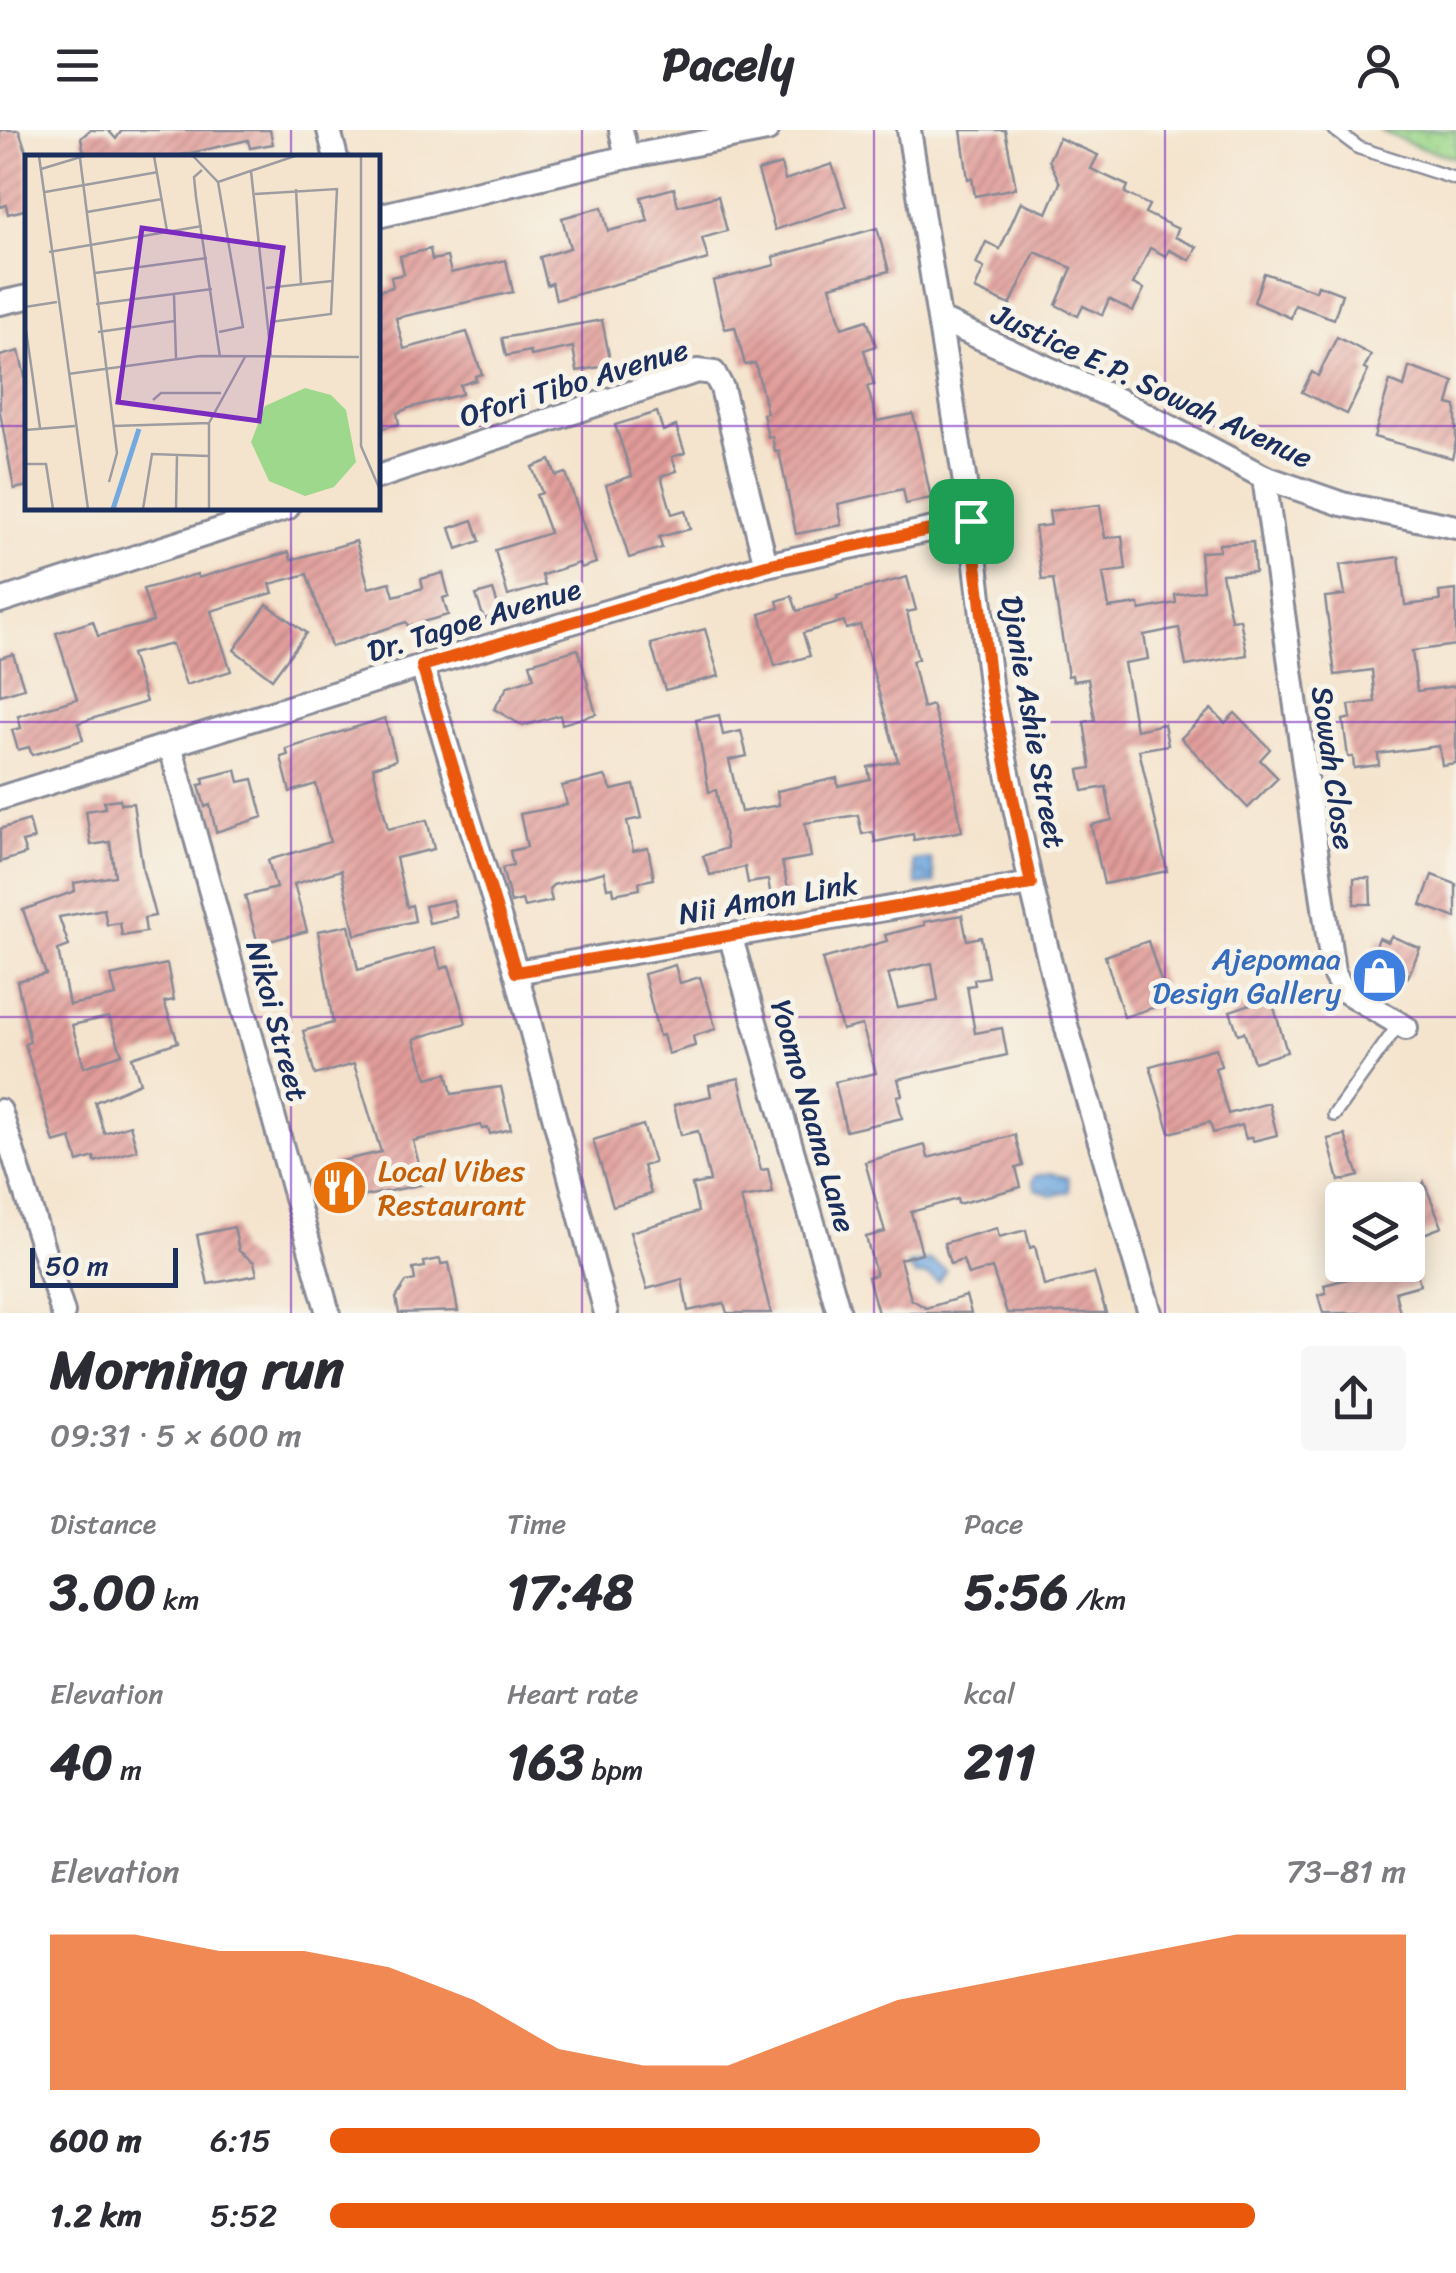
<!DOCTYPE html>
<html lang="en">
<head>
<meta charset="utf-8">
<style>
  body { margin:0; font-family:Sriracha,sans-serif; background:#f7f7f7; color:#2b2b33; height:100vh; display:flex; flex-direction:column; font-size:38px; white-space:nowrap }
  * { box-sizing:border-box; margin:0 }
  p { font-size:32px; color:#7c7c81 }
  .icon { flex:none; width:55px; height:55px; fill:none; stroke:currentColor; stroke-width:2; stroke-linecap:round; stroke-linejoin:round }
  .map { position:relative; height:1183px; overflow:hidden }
  .panel { display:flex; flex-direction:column; background:#fff; flex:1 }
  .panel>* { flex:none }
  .fabs { position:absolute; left:1325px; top:1052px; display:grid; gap:20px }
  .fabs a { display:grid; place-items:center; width:100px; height:100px; border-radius:10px; background:#fff; box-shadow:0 5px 25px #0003; font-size:50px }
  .scale { position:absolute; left:30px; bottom:25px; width:148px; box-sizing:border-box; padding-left:10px; border:5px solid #1b2f5e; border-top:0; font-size:28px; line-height:35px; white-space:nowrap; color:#1b2f5e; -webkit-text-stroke:8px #f7f3e8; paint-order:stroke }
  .pin { position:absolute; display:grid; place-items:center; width:85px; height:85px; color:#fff; margin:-42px; border-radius:20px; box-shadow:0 5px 15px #0006 }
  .round { display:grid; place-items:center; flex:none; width:105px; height:105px; border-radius:10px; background:#f7f7f7 }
  .overview { display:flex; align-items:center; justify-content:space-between; height:170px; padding:0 50px }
  h1 { font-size:55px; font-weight:800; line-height:75px }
  .metrics { display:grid; grid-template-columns:repeat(3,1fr); gap:15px; height:170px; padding:10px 50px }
  .metrics div { display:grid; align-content:center }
  .metrics b { font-size:50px; font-weight:800 }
  .metrics small { font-size:28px; font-weight:400 }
  .metrics p { font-size:28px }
  .chart { height:280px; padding:20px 50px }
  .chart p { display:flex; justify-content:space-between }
  .chart svg { width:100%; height:180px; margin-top:10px; fill:#ea580c; opacity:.7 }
  ul { padding:0 50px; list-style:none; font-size:32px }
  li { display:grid; grid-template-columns:160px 120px 1fr; align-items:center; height:75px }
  li i { height:25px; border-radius:12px; background:#ea580c }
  header { display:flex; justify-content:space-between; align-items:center; height:130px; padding:0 50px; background:#fff; font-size:45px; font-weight:800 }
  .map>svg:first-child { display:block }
  .grass { fill:url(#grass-dots); stroke:#5c8475; stroke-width:2.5 }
  .water { fill:url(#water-ripples); stroke:#466c9f; stroke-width:2.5 }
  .building { fill:url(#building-hatch); fill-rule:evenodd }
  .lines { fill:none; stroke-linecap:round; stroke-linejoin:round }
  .service-casing { stroke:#888a96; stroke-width:16 }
  .minor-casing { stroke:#888a96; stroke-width:28 }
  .service { stroke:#fff; stroke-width:11 }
  .minor { stroke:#fff; stroke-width:22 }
  .route-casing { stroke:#fff; stroke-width:20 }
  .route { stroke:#ea580c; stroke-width:12 }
  .grid { fill:none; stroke:#7b2cbf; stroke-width:2.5; stroke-opacity:0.55 }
  .labels { text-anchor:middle; stroke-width:10; stroke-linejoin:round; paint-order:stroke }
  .street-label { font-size:30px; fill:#1b2f5e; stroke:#f7f3e8 }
  .shop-label { font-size:30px; fill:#366cbe; stroke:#f7f3e8; text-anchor:end }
  .food-label { font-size:30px; fill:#c56008; stroke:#f7f3e8; text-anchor:start }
  .inset-river { fill:none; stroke:#71a9e0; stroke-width:5 }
  .inset-road { fill:none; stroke:#9d9ca1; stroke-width:2.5 }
  .view { fill:#7b2cbf; fill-opacity:0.15; stroke:#7b2cbf; stroke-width:5 }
  .inset-edge { fill:none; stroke:#1b2f5e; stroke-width:5 }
</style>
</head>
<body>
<header><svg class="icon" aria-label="menu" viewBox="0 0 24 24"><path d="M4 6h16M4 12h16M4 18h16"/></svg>Pacely<svg class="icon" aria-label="person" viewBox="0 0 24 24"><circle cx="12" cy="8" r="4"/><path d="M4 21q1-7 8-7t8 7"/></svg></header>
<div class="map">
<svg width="1456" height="1183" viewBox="0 0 1456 1183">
  <defs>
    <pattern id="grass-dots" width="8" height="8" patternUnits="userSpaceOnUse" patternTransform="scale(2.5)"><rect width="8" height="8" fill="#9dd88c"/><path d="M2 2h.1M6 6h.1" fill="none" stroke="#87ba7b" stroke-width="1.8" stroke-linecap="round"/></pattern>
    <pattern id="water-ripples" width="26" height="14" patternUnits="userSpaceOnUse" patternTransform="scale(2.5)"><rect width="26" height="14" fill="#71a9e0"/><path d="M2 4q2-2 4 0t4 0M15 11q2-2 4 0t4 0" fill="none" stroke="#5c8ab9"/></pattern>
    <pattern id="building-hatch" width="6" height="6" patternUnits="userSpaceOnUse" patternTransform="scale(2.5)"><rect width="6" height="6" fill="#e19c99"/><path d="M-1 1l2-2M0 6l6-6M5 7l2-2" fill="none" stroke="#b68080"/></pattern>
  </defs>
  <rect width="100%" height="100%" fill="#f7f3e8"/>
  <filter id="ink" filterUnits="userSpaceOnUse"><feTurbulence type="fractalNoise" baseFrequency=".01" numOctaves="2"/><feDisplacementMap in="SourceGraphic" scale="20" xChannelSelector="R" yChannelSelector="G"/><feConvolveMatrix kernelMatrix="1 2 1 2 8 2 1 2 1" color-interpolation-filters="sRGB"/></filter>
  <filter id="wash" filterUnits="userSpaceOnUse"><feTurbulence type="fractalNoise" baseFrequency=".0048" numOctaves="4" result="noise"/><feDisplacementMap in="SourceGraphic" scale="40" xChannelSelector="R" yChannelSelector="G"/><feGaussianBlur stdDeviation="2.25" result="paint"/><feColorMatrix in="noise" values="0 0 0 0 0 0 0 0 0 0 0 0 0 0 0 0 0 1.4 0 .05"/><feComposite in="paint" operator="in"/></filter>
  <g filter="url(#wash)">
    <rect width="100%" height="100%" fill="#f4e4cd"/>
    <!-- grass -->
    <path class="grass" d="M1379,0H1456V28L1418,17Z"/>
    <!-- water -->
    <g class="water">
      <path d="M931,729L935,753L917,755L913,731Z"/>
      <path d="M1051,1043L1068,1048L1070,1061L1053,1066L1036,1059L1033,1051L1035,1046Z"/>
      <path d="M930,1130L946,1140L938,1152L927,1145L915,1146L913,1140H909L908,1135Z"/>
    </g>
    <g id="blocks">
      <!-- building -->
      <g class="building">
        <path d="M0,0H19L28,27V79L8,84L6,75L0,77Z"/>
        <path d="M90,0H108L116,9L122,0H270L273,14L250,18L248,10L169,28H85L81,8Z"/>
        <path d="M961,0H1005L1016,58L975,66L972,48L968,49Z"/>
        <path d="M1059,8L1098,25L1091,39L1128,56L1125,63L1149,75L1145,83L1178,99L1175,107L1197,117L1190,130L1169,120L1166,126L1150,118L1133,154L1144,159L1133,181L1109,169L1102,185L1083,176L1078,186L1056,175L1072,138L1035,122L1010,175L975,159L984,138L976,134L986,112L1000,119L1021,72L1047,83L1060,53L1049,30Z"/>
        <path d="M781,34L785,50L832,34L846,76L775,100L758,41Z"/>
        <path d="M674,58L678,76L718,66L727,101L702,108L708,129L556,170L552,153L547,155L540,127L570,118L562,88L602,77L608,101L648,91L641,67Z"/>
        <path d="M877,98L889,141L830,156L842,198L867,190L876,216L864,220L874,255L867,256L877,291L913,284L931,368L906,374L903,359L838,374L842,395L796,404L779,321L775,322L772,306L768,307L763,284L767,283L756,236L755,233L745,235L735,197L725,199L713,151L775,135L773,127Z"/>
        <path d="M430,119L432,130L447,127L451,143L506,130L513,162L396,188L404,219L467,202L482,244L475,246L476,250L460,255L462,264L409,278L397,283L399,294L378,299V161L393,157L391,147L404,144L400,126Z"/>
        <path d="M1264,143L1316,161L1318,155L1342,164L1334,189L1295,175L1291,188L1254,172Z"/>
        <path d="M602,190L611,235L577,241L573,217L531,226L530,221L506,226L502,208Z"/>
        <path d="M1337,207L1371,225L1364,239L1368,241L1347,284L1302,262L1312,242L1318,246Z"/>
        <path d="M19,221L28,260V356L14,359L0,282V226Z"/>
        <path d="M1409,237L1454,252L1448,274L1456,276V312L1452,328L1374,307L1390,251L1404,257Z"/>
        <path d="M657,282L663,301L676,296L685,323L672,327L677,341L661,346L672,384L685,380L690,399L659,407L662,418L629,428L606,355L632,346L615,295Z"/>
        <path d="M550,330L556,346L566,343L596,433L581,438L579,433L542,445L545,455L508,466L495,420L550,403L536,365L542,363L532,337Z"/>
        <path d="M1100,375L1105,408L1122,406L1126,440L1103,443L1109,478L1139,474L1140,480L1176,473L1175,465L1203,460L1200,422L1219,421V414L1253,412L1255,442L1222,444L1231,490L1240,489L1247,525L1186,536L1179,498L1144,505L1148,529L1124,533L1136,600L1164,594L1168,615L1139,620L1167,741L1104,754L1091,695L1112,690L1106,657L1083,661L1079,640L1091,638L1084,592L1095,590L1088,549L1073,551L1072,545L1068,546L1053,449L1042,450L1035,397L1051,395L1049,381Z"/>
        <path d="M473,390L480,411L457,419L450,398Z"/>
        <path d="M356,411L369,458L390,452L394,466L423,458L421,449L443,443L449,466L443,468L448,485L408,496L406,492L331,517L307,444L270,454L273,463L211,481L231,541L186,555L172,514L131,524L146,572L78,593L83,610L32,625L29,617L18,620L12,600L21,598L18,586L77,569L56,503L93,491L98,506L153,492L143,459L197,444L198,448L289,422L291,430Z"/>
        <path d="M1399,427L1405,475L1440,471L1439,462L1456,460V515L1412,521L1417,561L1456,556V633L1442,635L1439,616L1378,624L1379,635L1354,638L1353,627H1348L1343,590L1351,588L1349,575L1375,572L1372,540L1335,545L1325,467L1345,465L1340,435Z"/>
        <path d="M907,447L916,480L907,482L918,529L912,531L923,578L932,575L948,626L962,701L914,710L913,704L875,712L873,702L862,704L858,685L805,693L811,727L782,732L790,767L772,772L768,750L748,753L745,737L710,745L703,726L727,718L716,660L709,662L696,590L719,585L723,605L741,601L747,626L729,630L741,682L779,675L777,661L837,648L838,656L870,649L868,637L898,631L860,495L846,499L844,491L803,503L810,526L775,536L760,484L779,478L777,471L792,466L797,481L838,469L837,466Z"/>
        <path d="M493,460L501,484L484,489L476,465Z"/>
        <path d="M267,474L306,503L272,549L234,520Z"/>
        <path d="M705,499L719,546L665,560L651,514Z"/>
        <path d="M578,519L596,584L562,594L560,585L523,596L494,579L508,556L534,548L530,533Z"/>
        <path d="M13,524L24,558L0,565V528Z"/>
        <path d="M1211,579L1225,593L1235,583L1270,619L1260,630L1278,648L1248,678L1181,608Z"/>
        <path d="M385,588L396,630L373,637L388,699L427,690L434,719L396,728L407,777L412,775L415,791L355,805L341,740L294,754L307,801L258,814L245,766L276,758L268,730L330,712L316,654L290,662L281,627L288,625L286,619Z"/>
        <path d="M236,640L239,652L253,649L263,687L216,702L210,675L205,677L199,655L204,654L203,648Z"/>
        <path d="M605,646L612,660L634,655L642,688L627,691L633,721L648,718L654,749L639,752L640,759L614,764L613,757L607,758L604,742L553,755L549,759L552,771L524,777L522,770L511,773L502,738L513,735L510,721L527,717L520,684L567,675L562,656Z"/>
        <path d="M120,669L121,674L133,673L143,741L155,786L144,788L146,802L122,806L120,793L107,795L104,779L59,787L69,816L58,820L69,875L116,866L111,846L167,834L174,870L164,872L178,912L132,927L140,953L95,972L104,1003L130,995L137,1020L95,1032L94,1027L78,1032L71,1008L54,1013L25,914L30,912L17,851L46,844L23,780L75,761L74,753L115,746L110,712L91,715L86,681L105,678L104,671ZM109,887L122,924L84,937L72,895Z"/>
        <path d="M29,690L34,709L22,712L26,724L0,732V699Z"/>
        <path d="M1432,745L1456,754V788L1421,775Z"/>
        <path d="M1354,748H1370L1371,774H1354Z"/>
        <path d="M453,770L457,787L429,793L425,776Z"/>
        <path d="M962,785L967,810L981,807L988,847L974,849L975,855L967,856L975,903L1002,898L1007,925L898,949L902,965L897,966L902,988L846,1001L835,952L876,943L862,895L842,900L822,829L887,811L885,805L925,795L924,792ZM932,833L938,871L898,878L888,844Z"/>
        <path d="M349,795L358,840L435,818L441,839L449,836L466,893L414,909L427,948L447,943L452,964L501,957L511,999L490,1004L488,998L482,999L481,995L413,1011L424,1054L327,1074L320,1043L334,1040L332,1033L381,1022L354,934L315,945L303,901L333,893L318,801Z"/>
        <path d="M1391,806L1420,818L1408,847L1370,831L1379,808L1388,812Z"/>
        <path d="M1148,811L1168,873L1124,887L1105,826Z"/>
        <path d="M675,835L680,853L700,847L716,899L693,906L695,916L668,924L663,905L659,906L644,844Z"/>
        <path d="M1271,867L1287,922L1254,932L1244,902L1238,904L1230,881Z"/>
        <path d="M1216,918L1221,936L1215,938L1228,984L1269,973L1277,1005L1253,1011L1252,1007L1246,1009L1242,995L1213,1003L1210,992L1170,1003L1150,936Z"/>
        <path d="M739,948L761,1040L768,1039L773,1063L741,1068L771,1183H727L724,1173L688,1181L682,1149L647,1159L630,1102L698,1082L692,1055L710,1051L698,1001L681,1005L674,975L711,966L709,955Z"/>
        <path d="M643,995L654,1033L643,1036L651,1064L613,1076L593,1010Z"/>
        <path d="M1015,1005L1023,1036L1016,1038L1021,1057L958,1074L957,1069L911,1082L922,1123L900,1129L911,1169L926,1178L966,1166L971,1183H878L868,1147L876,1145L866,1107L885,1102L865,1032L925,1015L928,1028Z"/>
        <path d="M1345,1005L1359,1046L1339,1051L1328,1009Z"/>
        <path d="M1424,1052L1442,1097L1408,1110V1072L1417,1068Z"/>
        <path d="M234,1097L239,1121L254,1132L257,1145L208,1154L197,1105Z"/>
        <path d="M997,1098L999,1107L1026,1100L1030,1118L1035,1116L1044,1156L1094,1143L1106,1183H1007L992,1138L968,1145L963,1130L950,1134L944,1113Z"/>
        <path d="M440,1129L441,1134L449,1133L458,1181L399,1183L396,1168L406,1152L415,1150L413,1139L425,1137L424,1132Z"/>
        <path d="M1403,1135H1415L1420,1155L1395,1162L1400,1183H1323L1318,1165L1326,1163L1324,1155Z"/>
      </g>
    </g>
  </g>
  <g filter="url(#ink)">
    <use href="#blocks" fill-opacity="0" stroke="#888a96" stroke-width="2.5"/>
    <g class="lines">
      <defs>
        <g id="service">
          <path d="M1335,0L1359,18L1456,49"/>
          <path d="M1334,985L1399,894"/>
        </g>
        <g id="minor">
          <path d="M329,0L336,28"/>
          <path d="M621,0L627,27"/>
          <path d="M909,0L971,391L991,562L1031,754L1061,878L1150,1183"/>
          <path d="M378,86L627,27L767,0"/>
          <path d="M0,173L28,167"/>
          <path d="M941,190L1114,268L1264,347L1342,374L1456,397"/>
          <path d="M378,347L697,241L714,243L722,258L766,435"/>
          <path d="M1264,347L1333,842L1343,860L1406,898"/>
          <path d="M0,471L287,378"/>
          <path d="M422,536L516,842L606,1183"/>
          <path d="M170,615L328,1183"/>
          <path d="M0,668L422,536L766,435L971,391"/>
          <path d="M730,805L839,1183"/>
          <path d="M516,842L1031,754"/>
          <path d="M0,981L63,1183"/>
        </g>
      </defs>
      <!-- service casing -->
      <use href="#service" class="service-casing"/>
      <!-- minor casing -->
      <use href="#minor" class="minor-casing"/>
      <!-- service -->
      <use href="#service" class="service"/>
      <!-- minor -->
      <use href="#minor" class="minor"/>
    </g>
  </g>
  <g class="lines" filter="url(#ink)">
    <defs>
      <path id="route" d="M971,391L991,562L1031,754L516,842L422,536L766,435Z"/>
    </defs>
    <!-- route casing -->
    <use href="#route" class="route-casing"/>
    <!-- route -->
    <use href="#route" class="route"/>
  </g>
  <!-- grid -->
  <path class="grid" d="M291,0V28M582,0V1183M874,0V1183M1165,0V1183M0,296H28M378,296H1456M291,378V1183M0,592H1456M0,887H1456"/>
  <!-- icons -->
  <defs>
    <symbol id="shop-disc" viewBox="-11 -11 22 22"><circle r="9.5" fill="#3f7fe0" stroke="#f7f3e8"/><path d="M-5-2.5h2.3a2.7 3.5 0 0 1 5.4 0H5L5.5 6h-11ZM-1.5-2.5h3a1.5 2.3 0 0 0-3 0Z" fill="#fff"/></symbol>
    <symbol id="restaurant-disc" viewBox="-11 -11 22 22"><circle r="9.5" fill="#e8710a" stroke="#f7f3e8"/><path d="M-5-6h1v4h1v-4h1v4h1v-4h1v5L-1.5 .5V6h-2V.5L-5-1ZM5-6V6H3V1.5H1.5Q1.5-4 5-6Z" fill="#fff"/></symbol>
  </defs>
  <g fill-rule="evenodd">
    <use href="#shop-disc" x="1348" y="814" width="63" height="63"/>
    <use href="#restaurant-disc" x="308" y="1026" width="63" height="63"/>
  </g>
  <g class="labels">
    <!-- street labels -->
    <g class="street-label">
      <text transform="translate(574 253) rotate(-17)" y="10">Ofori Tibo Avenue</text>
      <text transform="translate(1152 256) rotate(25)" y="10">Justice E.P. Sowah Avenue</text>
      <text transform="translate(474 490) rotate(-17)" y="10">Dr. Tagoe Avenue</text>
      <text transform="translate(1033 592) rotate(80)" y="10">Djanie Ashie Street</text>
      <text transform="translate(1333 638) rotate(82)" y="10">Sowah Close</text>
      <text transform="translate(768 769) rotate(-10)" y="10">Nii Amon Link</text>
      <text transform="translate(277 891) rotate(75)" y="10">Nikoi Street</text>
      <text transform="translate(813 986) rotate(74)" y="10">Yoomo Naana Lane</text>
    </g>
    <!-- shop labels -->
    <g class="shop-label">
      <text x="1341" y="839">Ajepomaa<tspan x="1341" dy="34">Design Gallery</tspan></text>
    </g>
    <!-- food labels -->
    <g class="food-label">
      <text x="378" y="1051">Local Vibes<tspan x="378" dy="34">Restaurant</tspan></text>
    </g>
  </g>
  <!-- overview -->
  <g transform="translate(25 25)">
    <rect width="355" height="355" fill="#f4e4cd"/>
    <path d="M280,233L306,240L321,255L331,307L309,332L280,341L244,326L226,287L240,251Z" fill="#9dd88c"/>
    <path class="inset-river" d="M88,354L114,274"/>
    <path class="inset-road" d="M14,1L63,354M129,1L142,76M168,1L193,27L270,1M336,1V291L355,335M55,3L92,298L84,327M16,14L59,1M177,15L169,22L171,42L195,202M226,16L246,201M193,27L218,172L194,177M271,34L276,129M20,37L133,17M230,39L312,34L306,159L245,167M62,57L137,44M24,97L177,71M70,118L182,103M241,133L307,126M149,140L151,203M71,149L187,134M0,152L32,147M0,168L15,273M73,177L150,166M43,219L175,201L334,202M128,245L136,238H196M88,271L184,268M0,275L50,271M0,309H21L28,354M118,354L127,299L183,301M151,354L152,299M184,354V268L220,202"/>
    <path class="view" d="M117,73L258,93L234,266L93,247Z"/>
    <rect width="355" height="355" class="inset-edge"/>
  </g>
</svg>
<div class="fabs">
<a><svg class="icon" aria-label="layers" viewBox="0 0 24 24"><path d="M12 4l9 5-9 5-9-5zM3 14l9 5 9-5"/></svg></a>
</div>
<div class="scale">50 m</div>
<div class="pin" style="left:971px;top:391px;background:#1e9e55"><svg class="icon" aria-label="arrive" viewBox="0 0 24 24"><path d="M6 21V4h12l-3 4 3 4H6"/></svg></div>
</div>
<section class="panel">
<div class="overview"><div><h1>Morning run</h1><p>09:31 · 5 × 600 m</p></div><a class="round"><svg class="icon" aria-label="share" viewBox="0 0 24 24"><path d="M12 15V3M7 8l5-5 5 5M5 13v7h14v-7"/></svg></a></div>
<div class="metrics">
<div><p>Distance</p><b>3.00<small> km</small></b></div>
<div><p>Time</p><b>17:48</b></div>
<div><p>Pace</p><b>5:56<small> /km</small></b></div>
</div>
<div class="metrics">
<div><p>Elevation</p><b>40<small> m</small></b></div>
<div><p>Heart rate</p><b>163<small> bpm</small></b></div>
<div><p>kcal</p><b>211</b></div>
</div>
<div class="chart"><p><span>Elevation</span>73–81 m</p>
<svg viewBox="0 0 160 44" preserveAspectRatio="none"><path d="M0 44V6L10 6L20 10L30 10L40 14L50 22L60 34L70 38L80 38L90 30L100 22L110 18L120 14L130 10L140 6L150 6L160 6V44z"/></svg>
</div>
<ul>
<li><b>600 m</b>6:15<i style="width:66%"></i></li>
<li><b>1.2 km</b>5:52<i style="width:86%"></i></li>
</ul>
</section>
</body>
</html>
